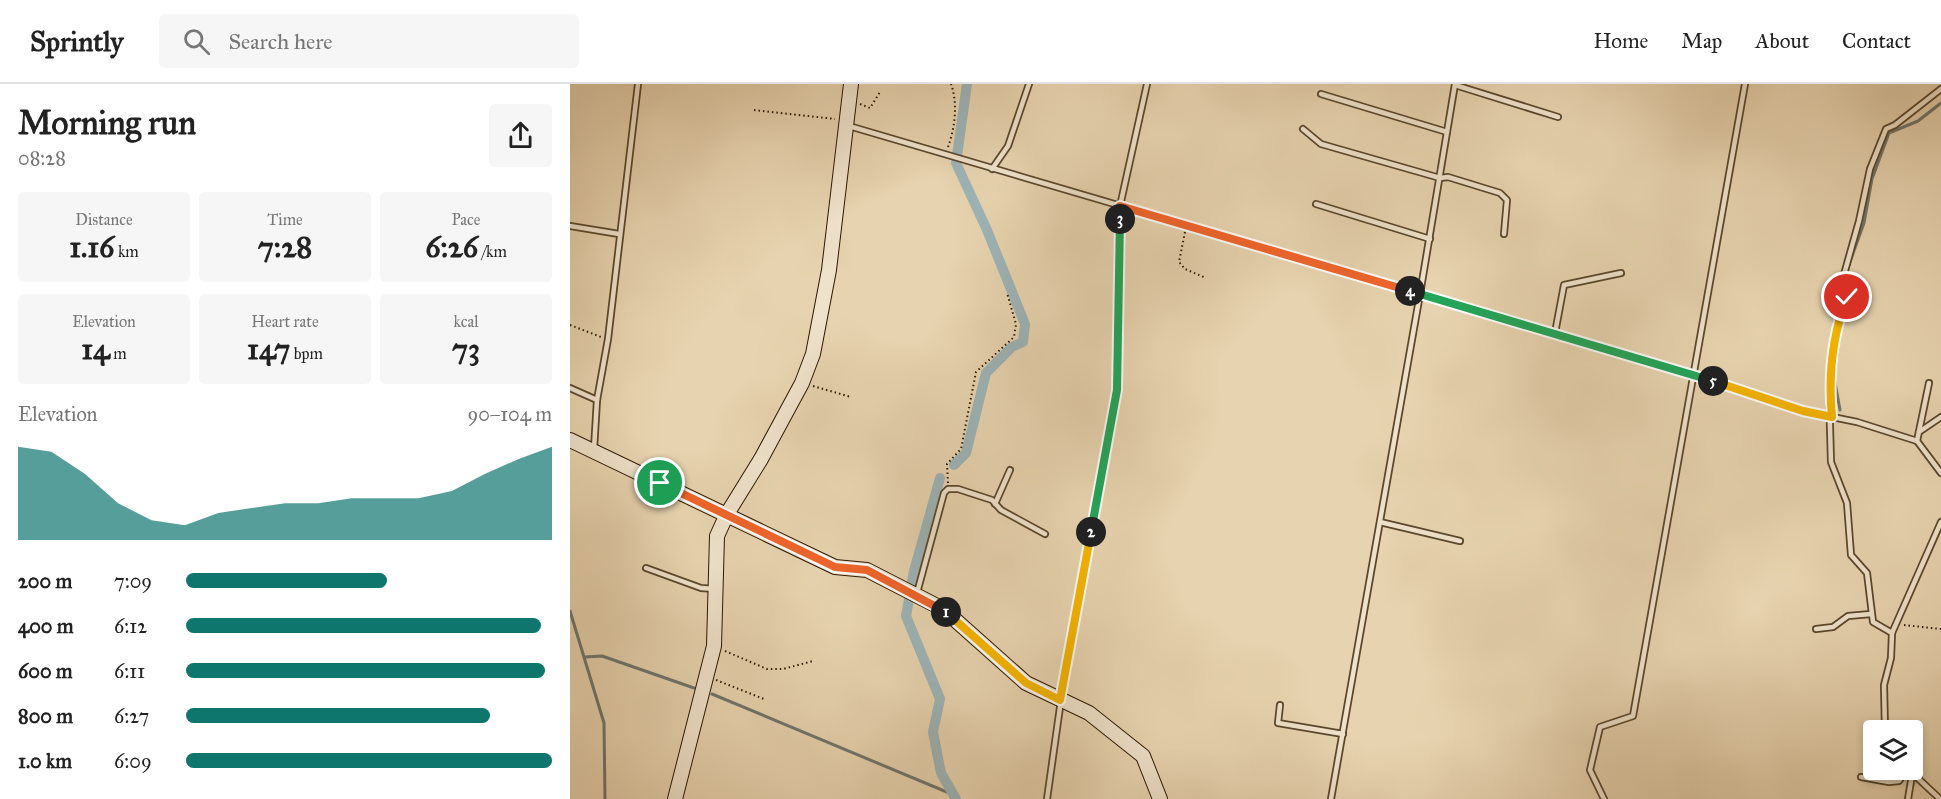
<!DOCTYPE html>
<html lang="en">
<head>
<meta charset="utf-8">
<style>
  body { margin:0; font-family:"IM FELL Great Primer",serif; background:#f6f6f6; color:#222; height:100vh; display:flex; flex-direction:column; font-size:22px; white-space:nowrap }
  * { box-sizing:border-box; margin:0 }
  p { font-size:20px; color:#767676 }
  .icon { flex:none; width:33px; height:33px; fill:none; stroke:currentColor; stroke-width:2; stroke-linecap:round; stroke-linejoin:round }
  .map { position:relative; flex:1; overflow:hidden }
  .drawer { display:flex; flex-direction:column; background:#fff; width:570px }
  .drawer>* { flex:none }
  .buttons { position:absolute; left:1293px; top:636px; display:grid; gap:12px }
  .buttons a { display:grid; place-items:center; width:60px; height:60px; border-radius:6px; background:#fff; box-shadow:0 3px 9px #0003; font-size:30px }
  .pin { position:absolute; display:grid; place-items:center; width:51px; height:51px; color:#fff; margin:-26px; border:3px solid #fff; border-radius:50%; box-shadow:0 2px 6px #0007 }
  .km { position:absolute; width:30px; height:30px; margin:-15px; border-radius:50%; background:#222; color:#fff; font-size:16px; line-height:30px; text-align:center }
  .round { display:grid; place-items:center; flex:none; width:63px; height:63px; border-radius:6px; background:#f6f6f6 }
  .headline { display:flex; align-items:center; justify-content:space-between; height:102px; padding:0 18px }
  h1 { font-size:33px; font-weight:800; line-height:45px }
  .figures { display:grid; grid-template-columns:repeat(3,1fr); gap:9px; height:102px; padding:6px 18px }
  .figures div { display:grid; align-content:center; border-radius:6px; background:#f6f6f6; text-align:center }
  .figures b { font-size:30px; font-weight:800 }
  .figures small { font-size:16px; font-weight:400 }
  .figures p { font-size:16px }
  .chart { height:168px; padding:12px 18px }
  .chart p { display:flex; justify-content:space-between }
  .chart svg { width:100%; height:108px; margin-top:6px; fill:#0f766e; opacity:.7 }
  ul { padding:0 18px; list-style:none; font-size:20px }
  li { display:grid; grid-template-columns:96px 72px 1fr; align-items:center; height:45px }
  li i { height:15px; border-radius:8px; background:#0f766e }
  header { display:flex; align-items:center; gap:36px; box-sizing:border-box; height:84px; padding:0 30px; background:#fff; border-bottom:2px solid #e0e0e0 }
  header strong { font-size:28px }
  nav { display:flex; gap:33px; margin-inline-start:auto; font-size:21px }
  .search { width:420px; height:54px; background:#f6f6f6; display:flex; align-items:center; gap:15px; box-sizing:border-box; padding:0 21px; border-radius:6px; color:#767676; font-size:22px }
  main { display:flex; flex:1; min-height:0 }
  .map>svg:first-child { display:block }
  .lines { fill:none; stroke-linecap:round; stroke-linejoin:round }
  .stream { stroke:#6f766e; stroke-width:3 }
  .canal { stroke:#9db4b7; stroke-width:10 }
  .lane-casing { stroke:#5a472c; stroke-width:8 }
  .secondary-casing { stroke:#2b1800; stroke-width:16 }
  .path { stroke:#2b1800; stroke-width:2; stroke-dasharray:1.5 3; stroke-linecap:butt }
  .lane { stroke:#efe2cb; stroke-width:4.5 }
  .secondary { stroke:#efe2cb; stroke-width:14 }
  .split-1-casing { stroke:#fff; stroke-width:12 }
  .split-2-casing { stroke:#fff; stroke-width:12 }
  .split-3-casing { stroke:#fff; stroke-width:12 }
  .split-4-casing { stroke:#fff; stroke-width:12 }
  .split-5-casing { stroke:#fff; stroke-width:12 }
  .split-6-casing { stroke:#fff; stroke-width:12 }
  .split-1 { stroke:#f0652b; stroke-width:8 }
  .split-2 { stroke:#f5b400; stroke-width:8 }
  .split-3 { stroke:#22a559; stroke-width:8 }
  .split-4 { stroke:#f0652b; stroke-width:8 }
  .split-5 { stroke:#22a559; stroke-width:8 }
  .split-6 { stroke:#f5b400; stroke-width:8 }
</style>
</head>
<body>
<header>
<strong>Sprintly</strong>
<div class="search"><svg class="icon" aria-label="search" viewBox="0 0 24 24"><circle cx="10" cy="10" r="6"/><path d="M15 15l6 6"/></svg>Search here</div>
<nav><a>Home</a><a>Map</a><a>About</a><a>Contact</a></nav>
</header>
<main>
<section class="drawer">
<div class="headline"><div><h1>Morning run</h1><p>08:28</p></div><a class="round"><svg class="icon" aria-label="share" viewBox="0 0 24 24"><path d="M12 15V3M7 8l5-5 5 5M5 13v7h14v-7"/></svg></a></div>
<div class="figures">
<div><p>Distance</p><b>1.16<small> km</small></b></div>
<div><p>Time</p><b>7:28</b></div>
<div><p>Pace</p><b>6:26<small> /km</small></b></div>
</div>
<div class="figures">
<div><p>Elevation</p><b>14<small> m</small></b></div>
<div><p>Heart rate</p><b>147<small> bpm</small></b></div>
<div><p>kcal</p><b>73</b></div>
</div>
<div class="chart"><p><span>Elevation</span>90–104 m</p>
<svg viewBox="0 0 160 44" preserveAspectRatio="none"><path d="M0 44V6L10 8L20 17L30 29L40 36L50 38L60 33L70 31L80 29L90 29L100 27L110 27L120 27L130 24L140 17L150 11L160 6V44z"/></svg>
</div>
<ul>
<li><b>200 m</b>7:09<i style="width:55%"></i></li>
<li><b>400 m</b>6:12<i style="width:97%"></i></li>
<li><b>600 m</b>6:11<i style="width:98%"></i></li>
<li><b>800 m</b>6:27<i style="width:83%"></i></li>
<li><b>1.0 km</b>6:09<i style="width:100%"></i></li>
</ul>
</section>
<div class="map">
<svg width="1371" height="715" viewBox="0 0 1371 715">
  <rect width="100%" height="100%" fill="#e7d3af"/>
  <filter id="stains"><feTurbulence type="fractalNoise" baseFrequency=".00333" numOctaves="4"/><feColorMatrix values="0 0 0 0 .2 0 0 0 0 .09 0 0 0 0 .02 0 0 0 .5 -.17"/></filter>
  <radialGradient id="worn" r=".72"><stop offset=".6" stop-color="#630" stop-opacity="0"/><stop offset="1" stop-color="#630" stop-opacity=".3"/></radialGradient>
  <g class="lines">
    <!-- stream -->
    <g class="stream">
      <path d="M1270,326L1264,293L1271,242L1281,213L1277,186L1294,139L1302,95L1319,49L1348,37L1371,19"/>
      <path d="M0,527L34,639L35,715"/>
      <path d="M15,573L32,572L124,604"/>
      <path d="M142,610L384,711"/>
    </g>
    <!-- canal -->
    <g class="canal">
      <path d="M384,381L396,369L416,289L442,263L453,258L455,240L417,146L386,79L397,0"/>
      <path d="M370,394L344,487L336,532L370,615L363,648L371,689L386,715"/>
    </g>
    <defs>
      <g id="lane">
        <path d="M885,1L988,33"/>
        <path d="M751,10L877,48"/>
        <path d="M279,42L1123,290L1233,327L1287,338L1347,357L1371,389"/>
        <path d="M733,45L751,60L870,94L878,93L930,109L937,116L934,150"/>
        <path d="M422,85L438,62L459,0"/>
        <path d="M746,120L860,155"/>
        <path d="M0,142L49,150"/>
        <path d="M985,249L994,201L1051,189"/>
        <path d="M0,304L27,316"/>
        <path d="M1349,348L1371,333"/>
        <path d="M1347,357L1359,299"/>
        <path d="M24,365L27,316L38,255L68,0"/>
        <path d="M425,420L440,386"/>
        <path d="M810,438L890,457"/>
        <path d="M76,484L131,504L145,505"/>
        <path d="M347,509L374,409L378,405H388L422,416L431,426L475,450"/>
        <path d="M1246,545L1263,543L1278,532L1301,530"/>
        <path d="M1322,549L1303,538L1297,489L1281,471L1277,419L1261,378L1259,309L1262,264L1277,213L1273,194L1289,137L1300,85L1316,45L1325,41L1371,5"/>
        <path d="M710,621L708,639L773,650"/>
        <path d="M1315,646L1314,601L1321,574L1322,549L1371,438"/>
        <path d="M1339,686L1370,715"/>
        <path d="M1291,693L1319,698L1329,697L1337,686"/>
        <path d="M477,715L491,616L547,306L550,122L577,0"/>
        <path d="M761,715L850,210L885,0"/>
        <path d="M1034,715L1020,686L1030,643L1063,632L1175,0"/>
        <path d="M1338,715L1342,691"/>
      </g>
      <g id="secondary">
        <path d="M0,356L265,483L297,486L373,525L456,599L519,629L573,672L590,715"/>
        <path d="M105,715L144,562L147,452L157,430L191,375L232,299L243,270L259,186L281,0"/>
      </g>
    </defs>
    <!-- lane casing -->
    <use href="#lane" class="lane-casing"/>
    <!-- secondary casing -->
    <use href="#secondary" class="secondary-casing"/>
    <!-- path -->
    <g class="path">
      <path d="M290,20L300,24L310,8"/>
      <path d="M184,26L265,35"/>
      <path d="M378,63C385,44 388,19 381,0"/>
      <path d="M615,148L609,178L615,185L636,194"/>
      <path d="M0,241L31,253"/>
      <path d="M243,302L281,313"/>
      <path d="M378,399L377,380L391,365L406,288L444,253L446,240L437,209"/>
      <path d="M1334,541L1371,545"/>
      <path d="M155,567L197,585H213L243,577"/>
      <path d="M146,596L194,615"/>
    </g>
    <!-- lane -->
    <use href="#lane" class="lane"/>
    <!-- secondary -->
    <use href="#secondary" class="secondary"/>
  </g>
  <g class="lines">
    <defs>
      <path id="split-1" d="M90,399L265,483L297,486L376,528"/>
      <path id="split-2" d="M376,528L456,599L490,616L521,448"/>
      <path id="split-3" d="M521,448L547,306L550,135"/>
      <path id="split-4" d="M550,135V122L840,207"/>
      <path id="split-5" d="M840,207L1143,297"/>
      <path id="split-6" d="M1143,297L1233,327L1262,333C1258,291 1262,252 1277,213"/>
    </defs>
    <!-- split-1 casing -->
    <use href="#split-1" class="split-1-casing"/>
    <!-- split-2 casing -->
    <use href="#split-2" class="split-2-casing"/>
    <!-- split-3 casing -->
    <use href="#split-3" class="split-3-casing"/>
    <!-- split-4 casing -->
    <use href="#split-4" class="split-4-casing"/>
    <!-- split-5 casing -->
    <use href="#split-5" class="split-5-casing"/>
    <!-- split-6 casing -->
    <use href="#split-6" class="split-6-casing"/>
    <!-- split-1 -->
    <use href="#split-1" class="split-1"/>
    <!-- split-2 -->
    <use href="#split-2" class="split-2"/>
    <!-- split-3 -->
    <use href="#split-3" class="split-3"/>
    <!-- split-4 -->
    <use href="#split-4" class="split-4"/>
    <!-- split-5 -->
    <use href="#split-5" class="split-5"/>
    <!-- split-6 -->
    <use href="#split-6" class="split-6"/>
  </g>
  <rect width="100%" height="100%" filter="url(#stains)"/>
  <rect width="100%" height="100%" fill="url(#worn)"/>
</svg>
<div class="buttons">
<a><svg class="icon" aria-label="layers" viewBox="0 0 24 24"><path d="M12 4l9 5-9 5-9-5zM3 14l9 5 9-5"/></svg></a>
</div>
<div class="pin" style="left:90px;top:399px;background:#1e9e55"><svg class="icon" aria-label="arrive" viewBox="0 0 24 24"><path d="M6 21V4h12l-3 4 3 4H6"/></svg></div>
<div class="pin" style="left:1277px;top:213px;background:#d93025"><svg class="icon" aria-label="check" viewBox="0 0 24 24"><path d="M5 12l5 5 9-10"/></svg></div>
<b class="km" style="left:376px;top:528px">1</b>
<b class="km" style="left:521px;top:448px">2</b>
<b class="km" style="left:550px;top:135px">3</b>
<b class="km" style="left:840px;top:207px">4</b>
<b class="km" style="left:1143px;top:297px">5</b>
</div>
</main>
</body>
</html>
